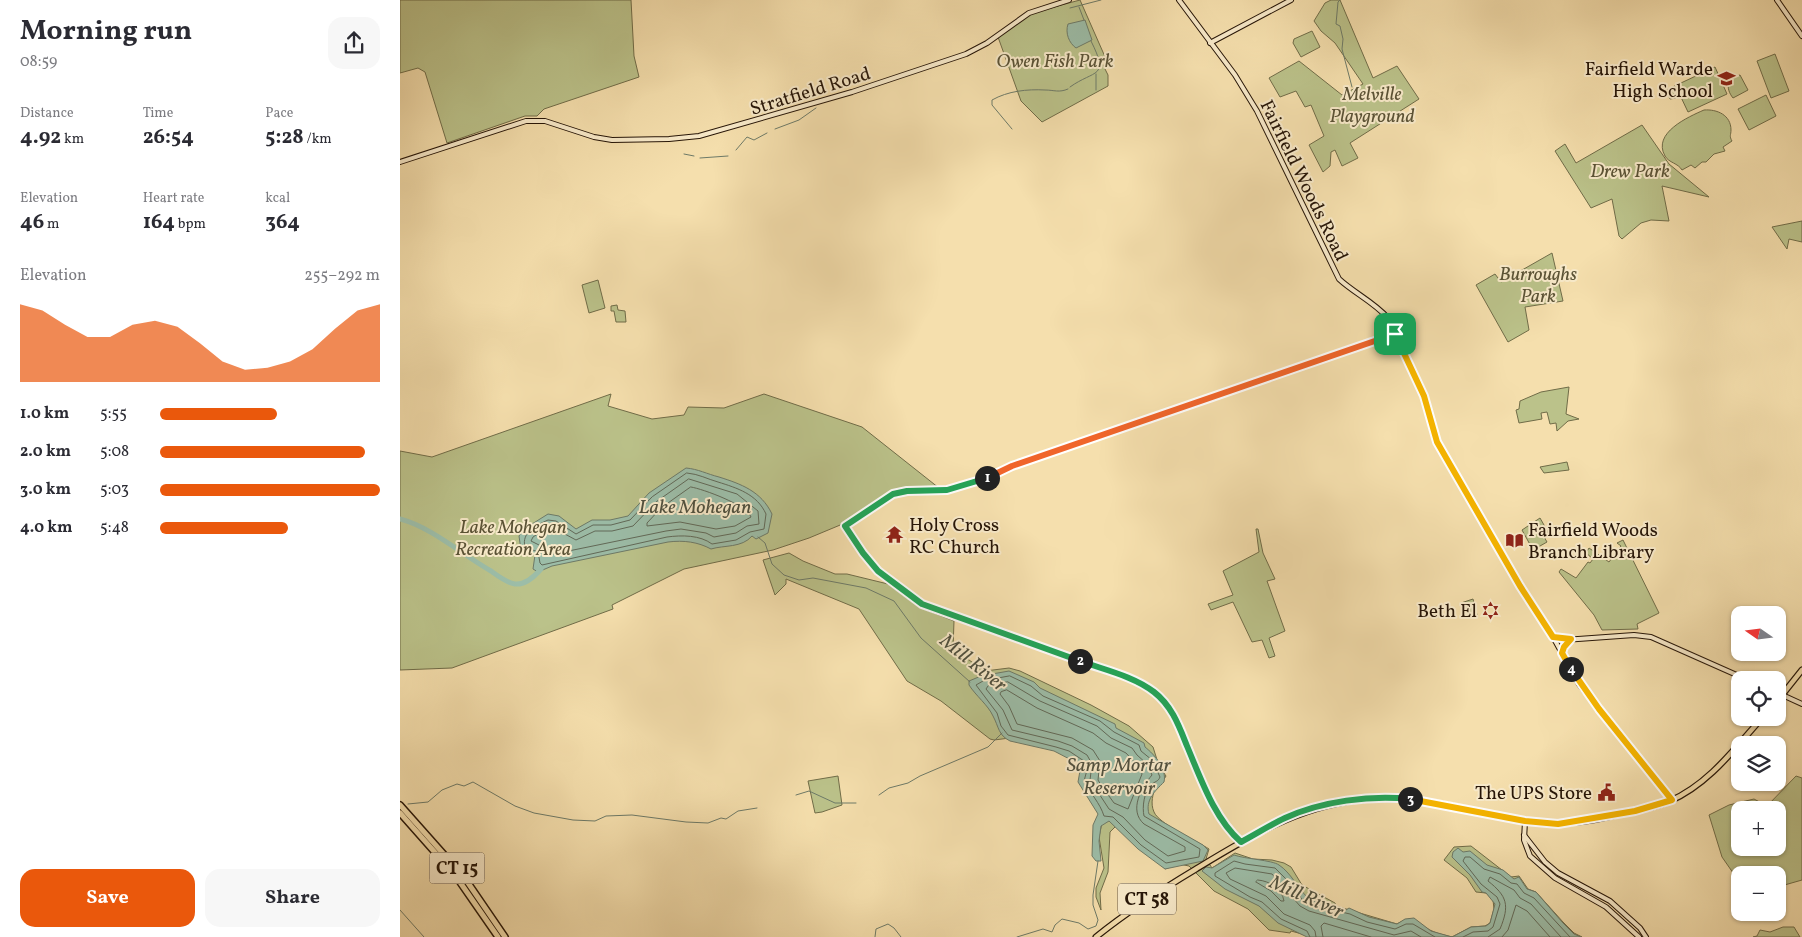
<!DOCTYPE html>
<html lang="en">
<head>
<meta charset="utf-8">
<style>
  body { margin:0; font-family:Vollkorn,serif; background:#f7f7f7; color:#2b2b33; height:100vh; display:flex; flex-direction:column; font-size:19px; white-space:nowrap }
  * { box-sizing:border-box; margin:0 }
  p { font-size:16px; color:#7c7c81 }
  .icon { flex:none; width:28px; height:28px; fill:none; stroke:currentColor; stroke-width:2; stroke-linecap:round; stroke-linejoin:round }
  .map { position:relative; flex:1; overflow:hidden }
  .sheet { display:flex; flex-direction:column; background:#fff; width:400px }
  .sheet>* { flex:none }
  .needle { width:32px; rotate:284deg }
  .buttons { position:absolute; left:1331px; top:606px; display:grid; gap:10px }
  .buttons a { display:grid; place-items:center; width:55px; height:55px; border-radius:10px; background:#fff; box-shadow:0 1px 4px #0004; font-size:25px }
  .pin { position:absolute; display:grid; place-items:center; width:42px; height:42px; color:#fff; margin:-21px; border-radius:10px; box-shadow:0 2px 8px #0006 }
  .km { position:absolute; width:25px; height:25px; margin:-12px; border-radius:50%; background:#222; color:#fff; font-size:14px; line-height:25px; text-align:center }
  .round { display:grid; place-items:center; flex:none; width:52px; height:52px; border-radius:15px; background:#f7f7f7 }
  .summary { display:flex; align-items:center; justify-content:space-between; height:85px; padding:0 20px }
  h1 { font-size:28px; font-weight:700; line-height:38px }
  .figures { display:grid; grid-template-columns:repeat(3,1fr); gap:8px; height:85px; padding:5px 20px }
  .figures div { display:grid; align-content:center }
  .figures b { font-size:21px; font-weight:700 }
  .figures small { font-size:14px; font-weight:400 }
  .figures p { font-size:14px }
  .chart { height:140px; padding:10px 20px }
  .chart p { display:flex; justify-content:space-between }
  .chart svg { width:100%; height:90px; margin-top:5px; fill:#ea580c; opacity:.7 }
  .button { display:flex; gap:10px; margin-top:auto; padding:10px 20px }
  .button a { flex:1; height:58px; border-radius:15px; background:#ea580c; color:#fff; font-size:20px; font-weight:700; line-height:58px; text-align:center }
  .button a+a { background:#f7f7f7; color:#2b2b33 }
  ul { padding:0 20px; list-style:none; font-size:16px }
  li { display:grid; grid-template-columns:80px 60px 1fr; align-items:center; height:38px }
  li i { height:12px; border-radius:6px; background:#ea580c }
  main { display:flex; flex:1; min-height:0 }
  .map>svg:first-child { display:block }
  .green { fill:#bbc28a; stroke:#706c48; fill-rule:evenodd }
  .water { fill:#9cbda8; stroke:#6d7a68 }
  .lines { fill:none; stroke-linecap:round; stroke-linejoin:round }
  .shore { stroke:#616958; stroke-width:1 }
  .stream { stroke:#6d7a68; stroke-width:1 }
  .river { stroke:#9cbda8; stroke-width:5 }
  .secondary-casing { stroke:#261507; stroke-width:6 }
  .primary-casing { stroke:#261507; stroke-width:7 }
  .highway-casing { stroke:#261507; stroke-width:8 }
  .secondary { stroke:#f8eaca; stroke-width:4 }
  .primary { stroke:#f5dfad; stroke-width:4.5 }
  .highway { stroke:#f5dfad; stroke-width:5 }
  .split-1-casing { stroke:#fff; stroke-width:10 }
  .split-2-casing { stroke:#fff; stroke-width:10 }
  .split-3-casing { stroke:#fff; stroke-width:10 }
  .split-4-casing { stroke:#fff; stroke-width:10 }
  .split-5-casing { stroke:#fff; stroke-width:10 }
  .split-1 { stroke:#f0652b; stroke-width:6 }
  .split-2 { stroke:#22a559; stroke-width:6 }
  .split-3 { stroke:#22a559; stroke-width:6 }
  .split-4 { stroke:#f5b400; stroke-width:6 }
  .split-5 { stroke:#f5b400; stroke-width:6 }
  .labels { text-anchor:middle; stroke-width:4; stroke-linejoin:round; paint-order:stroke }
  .shield { fill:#f8eaca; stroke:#655542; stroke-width:1 }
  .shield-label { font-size:18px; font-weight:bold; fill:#261507 }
  .park-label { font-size:19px; font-style:italic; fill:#5a5235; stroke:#f8eaca }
  .poi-label { font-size:19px; fill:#261507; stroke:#f8eaca; text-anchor:end }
  .street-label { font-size:19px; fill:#261507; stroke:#f8eaca }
  .water-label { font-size:20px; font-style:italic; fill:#4f503f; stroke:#f8eaca }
</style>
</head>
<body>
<main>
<section class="sheet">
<div class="summary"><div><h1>Morning run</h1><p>08:59</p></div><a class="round"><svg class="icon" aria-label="share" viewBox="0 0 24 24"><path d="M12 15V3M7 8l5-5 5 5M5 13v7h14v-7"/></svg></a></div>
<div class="figures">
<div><p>Distance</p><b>4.92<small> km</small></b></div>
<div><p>Time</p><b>26:54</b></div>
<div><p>Pace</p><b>5:28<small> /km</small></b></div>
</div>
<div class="figures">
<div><p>Elevation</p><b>46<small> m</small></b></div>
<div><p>Heart rate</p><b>164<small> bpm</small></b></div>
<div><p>kcal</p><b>364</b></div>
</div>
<div class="chart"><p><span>Elevation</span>255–292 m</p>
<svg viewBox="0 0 160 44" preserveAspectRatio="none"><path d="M0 44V6L10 9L20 16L30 22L40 22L50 16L60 14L70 17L80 25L90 34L100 38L110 37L120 34L130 28L140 18L150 9L160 6V44z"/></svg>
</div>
<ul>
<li><b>1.0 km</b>5:55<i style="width:53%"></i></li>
<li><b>2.0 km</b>5:08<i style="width:93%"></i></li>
<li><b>3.0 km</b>5:03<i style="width:100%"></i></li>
<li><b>4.0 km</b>5:48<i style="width:58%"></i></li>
</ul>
<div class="button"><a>Save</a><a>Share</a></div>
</section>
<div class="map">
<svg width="1402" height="937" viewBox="0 0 1402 937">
  <rect width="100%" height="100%" fill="#f5dfad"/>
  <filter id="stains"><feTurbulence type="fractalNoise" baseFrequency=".004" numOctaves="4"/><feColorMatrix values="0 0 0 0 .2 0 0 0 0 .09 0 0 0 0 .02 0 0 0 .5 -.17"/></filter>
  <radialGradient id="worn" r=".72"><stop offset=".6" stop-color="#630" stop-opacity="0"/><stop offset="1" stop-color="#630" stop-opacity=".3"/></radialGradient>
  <!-- green -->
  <g class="green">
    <path d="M0,0H231L234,56L239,77L144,109L137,116H125L47,143L25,72L18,68L0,73Z"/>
    <path d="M680,0L706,59L702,63L708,75V86L642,122L621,101L598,37L632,13Z"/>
    <path d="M931,0H940L973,78L997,66L1019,99L950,143L958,158L942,166L935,150L931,152L930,166L923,172L909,145L924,136L911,105L905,107L896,91L880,97L869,78L899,61L942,95L963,84L935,43L921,31L914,21L925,3Z"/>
    <path d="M912,31L920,47L901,57L893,43L894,39Z"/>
    <path d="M1375,54L1389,91L1371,98L1357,61Z"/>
    <path d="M1315,67L1327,94L1288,112L1279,93L1276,98L1270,99L1266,90Z"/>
    <path d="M1340,75L1348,90L1333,98C1325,88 1327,78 1340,75Z"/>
    <path d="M1366,95L1376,116L1349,130L1338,109Z"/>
    <path d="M1304,110C1317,109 1331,115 1331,130C1331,135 1329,136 1332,141L1323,147L1325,151L1314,154L1306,162H1302L1295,168L1291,165L1282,170C1278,163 1269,163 1265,156C1252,133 1288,117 1304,110Z"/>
    <path d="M1242,125L1269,164L1309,197L1262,186L1269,221L1251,220L1241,223L1222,239L1219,236L1212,199L1191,208L1155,151L1165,144L1176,163Z"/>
    <path d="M1402,221V242L1389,239L1387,249L1372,227Z"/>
    <path d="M1152,253L1163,301L1125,307L1129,330L1108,342L1076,285L1095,274L1101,282Z"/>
    <path d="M198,280L205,308L189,313L182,285Z"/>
    <path d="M217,305L218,310L225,311L226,322H216L214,311H211V306Z"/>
    <path d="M1169,387L1166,414L1179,419L1168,421L1157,431L1156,423L1150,424L1147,412L1141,413L1142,419L1119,423L1116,410L1119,409L1120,401L1141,392Z"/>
    <path d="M211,394L208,406L252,419L284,415L288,407L324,408L364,394L462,427L539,488H507L490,493L445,523L409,538L373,550L284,569L212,605L213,609L52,668L0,670V451L32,457Z"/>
    <path d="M1167,462L1169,470L1144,473L1140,467Z"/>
    <path d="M1140,518L1148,532L1143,535L1147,542L1133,550L1122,530Z"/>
    <path d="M856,529H858L863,553L875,579L867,581L885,631L869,638L875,656L869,658L862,640L852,642L833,602L811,610L808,604L833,595L823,571L859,552Z"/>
    <path d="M1223,540L1259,613L1237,624L1238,629L1202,630L1194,615L1159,572L1161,569L1176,578L1188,562L1190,563L1193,559L1186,553L1189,548L1209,562L1221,546L1217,543Z"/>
    <path d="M389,553L403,561L435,574H447L488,584L519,607L554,621L553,649L585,671L609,668L620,671L691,705L729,726L753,747L759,766L766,776L763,781L756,785C753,794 750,803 754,812C759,824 797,841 809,849L806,859L812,868L835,853L853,859L872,860L884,863L891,867L902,885L935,903L936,906L997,924C1015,913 1016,924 1032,931C1038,934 1045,935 1052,937L1071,927L1085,926L1090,923L1094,909L1093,900L1086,893L1076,892L1067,878L1044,860L1054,847L1071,846L1111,877L1119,876L1128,889L1136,892L1163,922L1174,933L1182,937H913L891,931L890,933L869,930L848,909L814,891L789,866L779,864L765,869L719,823L710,832L708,872L700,893L701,910L696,897V888L704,868L699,837L704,813L686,758L610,738L594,740L590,739L541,701L507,681L459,609L386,579V584L375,595L363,560Z"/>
    <path d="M1073,599L1077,615L1064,617L1061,603Z"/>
    <path d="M438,776L442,805L422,812L415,813L408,781Z"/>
    <path d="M1396,776L1402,778V880L1381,886L1383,905L1378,906V875H1340L1338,880L1322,857L1309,815L1329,805L1354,799L1367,806ZM1340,810H1378V848H1340Z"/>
    <path d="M1383,927H1394L1400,937H1353L1357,936L1360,930L1370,932Z"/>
  </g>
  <!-- water -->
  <g class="water">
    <path d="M685,20L692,40L676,48C669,43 665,33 668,24Z"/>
    <path d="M286,468C298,469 307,474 319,477C341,484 361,491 372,514L368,533L356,539L352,536C342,548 324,545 311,549C298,542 284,540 268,542L152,566L138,572L133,569L135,555H128L121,550L119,536L124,529L148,514L159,516L176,529L192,520H210L228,516L249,493Z"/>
    <path d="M609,671L634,682L640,688L715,724L716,728L744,743L745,747C755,755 767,769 764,782C755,791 745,800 749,814L803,845L808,850L803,861L765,869L738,849L709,821L701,826L699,841L701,861H696L692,856L693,825L698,814L678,782L681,765L654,751L610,741C598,735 599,727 593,716C588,705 576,696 569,685V681L581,676Z"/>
    <path d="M1058,848L1063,852L1070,851L1087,865L1103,870L1114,879L1119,877L1127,889L1136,892L1163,923L1174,934L1181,937H907L878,923L859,906L825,889L802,871L806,867L812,868L834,855C845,859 872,860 879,865C891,873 897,887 907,897C913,903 937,907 946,910L949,908L969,917L997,924L1005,919L1014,918L1031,931L1052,937L1071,927L1086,926L1090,923L1095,904L1086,893L1082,892L1070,875L1052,857L1053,852Z"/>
  </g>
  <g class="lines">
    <!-- shore -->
    <g class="shore">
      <path d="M287,473C299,474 307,479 318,482C337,488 357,494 366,514L364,529L350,532L336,540L312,544C300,535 282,535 267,537L142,565L140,563L138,552L125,547C121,532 137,525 148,520L156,521L176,534L193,525H211L230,520L252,497Z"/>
      <path d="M289,479L337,494L358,511L359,524L347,526L336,533L314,537L306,533L281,529L266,531L149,555L141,546L131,541L133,537L150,526L176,540L195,531H212L233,526L256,502Z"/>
      <path d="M291,487C303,489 347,505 351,517L335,526L316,529L280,522L247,526V523L261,508Z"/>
      <path d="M610,676L631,686L643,696L700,721L714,732L739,745L741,751L752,760L760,777C758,782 755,781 751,785C744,792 742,807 744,816L800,849L799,857L766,863L741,845L713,817L704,816C700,803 690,793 684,781L687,770L684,761L669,751L656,747L608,735L601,726L597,713L576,685L583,681Z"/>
      <path d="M608,682L640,701L697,726L711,738L732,748L737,755L747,764L752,775C742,787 728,810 744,824L785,847V851L768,856L745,840L723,817L709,809L690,780L692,764L687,755L672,746L658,741L612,730L603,710L586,689L588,686Z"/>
      <path d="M607,690L637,708L693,733L706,743L726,753L740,768L742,774L728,809L714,803L701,785L698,780L700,761L693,750L672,738L617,724L609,706L600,694L601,692Z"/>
      <path d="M858,880C870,881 882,889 884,901H881L871,891L856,882Z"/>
      <path d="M910,937L907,931L881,919L862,902L850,897L815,876V873L834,861L845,864L875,868L889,882L904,902L911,905L950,914L967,922L995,929L1006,924H1013L1035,937"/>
      <path d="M916,937L915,931L910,925L884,914L866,896L830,879L826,873L835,868L872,874L900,906L909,911L994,935L1011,931L1021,937"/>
      <path d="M923,937L921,926L924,923L971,937"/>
      <path d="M1063,937L1073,932L1088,931L1093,927L1100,904L1097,897L1081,884L1063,861L1065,857H1070L1084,869L1100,874L1111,883L1117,884L1124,893L1134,898L1170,937"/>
      <path d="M1088,937L1100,929C1110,905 1107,896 1088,881L1090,877L1114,890L1120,898L1131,904L1161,937"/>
      <path d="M1102,937L1108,930L1116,905L1127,911L1150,937"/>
    </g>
    <!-- stream -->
    <g class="stream">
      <path d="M940,0L938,2L936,24L940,26L943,39L942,49L952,87"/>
      <path d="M679,7L684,20"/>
      <path d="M670,8L701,0"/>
      <path d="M696,74V90"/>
      <path d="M670,87C695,69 710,79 691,41"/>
      <path d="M375,129L399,120L416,108"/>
      <path d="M612,129L592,105V100C608,91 627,89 645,90C654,90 659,93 668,89"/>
      <path d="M336,150L347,137L354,140L367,133"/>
      <path d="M284,154L294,156"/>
      <path d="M300,158L328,156"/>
      <path d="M358,537L365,543L372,564L384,575L399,580L413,578L466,588L494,601L521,638L570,682"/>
      <path d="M396,795L409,791L435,803H456"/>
      <path d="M479,795L489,788L508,783L520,776L588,747L602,733"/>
      <path d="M8,804L28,802L42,790L57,784L64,786L73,782L115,806L134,813L173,820L195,821L206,816L232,815L286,822L308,823L321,818L326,819L338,811L357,808"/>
      <path d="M0,910L24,937"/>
      <path d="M475,937L476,929L488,924L494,928L501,937"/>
      <path d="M617,937L643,929L652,932L655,925L662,919L679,923L688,929L696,926L698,920L693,905V895L698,861"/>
    </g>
    <!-- river -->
    <path class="river" d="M0,519C33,528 61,554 91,571C98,576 107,583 115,584C125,585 135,576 141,569"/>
    <defs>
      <g id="secondary">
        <path d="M779,0L835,75L857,111L939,279C954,293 974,302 988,318L1024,396L1037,442L1120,585L1147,626L1179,684L1273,800"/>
        <path d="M1377,0L1402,36"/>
        <path d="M810,43L891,0"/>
        <path d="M0,162L126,121H145L194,137L212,140L269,139L299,136L452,92L566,54L587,43L629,13L669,0"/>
        <path d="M1153,637L1164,640L1234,635L1251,637L1348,680"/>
        <path d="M1162,653L1164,647L1171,639"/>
        <path d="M1378,693L1402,704"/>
        <path d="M1125,821L1124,840L1130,856L1155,878L1206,907L1239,937"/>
        <path d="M1124,835L1145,862L1158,873L1210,901L1240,928L1246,937"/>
        <path d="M841,842L821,817L807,793L773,713L756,693L724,676L522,604L479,571L463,553L445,526L493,494L507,491L547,490L585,479L612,466L995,334"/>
      </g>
      <g id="primary">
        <path d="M1378,700L1402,670"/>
        <path d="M696,937C728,911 761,890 796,869C847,838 897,807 958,800C1016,793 1069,811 1126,821C1155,826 1182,823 1212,816C1231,811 1252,809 1270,801C1309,784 1335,748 1362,718"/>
      </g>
      <g id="highway">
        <path d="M0,805L64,877L105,937"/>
        <path d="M0,813L55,875L98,937"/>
      </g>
    </defs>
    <!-- secondary casing -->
    <use href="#secondary" class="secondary-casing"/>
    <!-- primary casing -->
    <use href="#primary" class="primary-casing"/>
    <!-- highway casing -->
    <use href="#highway" class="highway-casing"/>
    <!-- secondary -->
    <use href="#secondary" class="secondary"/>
    <!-- primary -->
    <use href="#primary" class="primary"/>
    <!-- highway -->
    <use href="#highway" class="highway"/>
  </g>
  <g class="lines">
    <defs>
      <path id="split-1" d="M587,478L612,466L995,334"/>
      <path id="split-2" d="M587,478L547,490L507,491L493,494L445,526L463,553L478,571L522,604L680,661"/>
      <path id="split-3" d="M680,661C705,670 733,676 754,692C772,706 779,726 787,746C801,779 814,818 841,842C856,834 870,825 885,818C922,801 970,795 1010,799"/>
      <path id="split-4" d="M1010,799L1125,821L1158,824L1235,811L1272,800L1199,709L1171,669"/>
      <path id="split-5" d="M995,334L1024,396L1037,442L1120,586L1153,637L1171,639L1164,647L1162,653L1171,669"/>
    </defs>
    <!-- split-1 casing -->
    <use href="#split-1" class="split-1-casing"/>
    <!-- split-2 casing -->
    <use href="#split-2" class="split-2-casing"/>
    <!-- split-3 casing -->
    <use href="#split-3" class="split-3-casing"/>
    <!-- split-4 casing -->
    <use href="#split-4" class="split-4-casing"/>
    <!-- split-5 casing -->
    <use href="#split-5" class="split-5-casing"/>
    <!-- split-1 -->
    <use href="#split-1" class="split-1"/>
    <!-- split-2 -->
    <use href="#split-2" class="split-2"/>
    <!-- split-3 -->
    <use href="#split-3" class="split-3"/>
    <!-- split-4 -->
    <use href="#split-4" class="split-4"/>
    <!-- split-5 -->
    <use href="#split-5" class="split-5"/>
  </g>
  <!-- icons -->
  <defs>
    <symbol id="school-bare" viewBox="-9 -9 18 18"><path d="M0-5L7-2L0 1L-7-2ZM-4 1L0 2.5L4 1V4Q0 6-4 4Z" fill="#8f2418" stroke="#f8eaca" stroke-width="2.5" paint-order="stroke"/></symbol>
    <symbol id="temple-bare" viewBox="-9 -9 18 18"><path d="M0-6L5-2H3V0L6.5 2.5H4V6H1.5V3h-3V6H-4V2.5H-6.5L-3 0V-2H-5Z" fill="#8f2418" stroke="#f8eaca" stroke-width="2.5" paint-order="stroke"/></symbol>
    <symbol id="library-bare" viewBox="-9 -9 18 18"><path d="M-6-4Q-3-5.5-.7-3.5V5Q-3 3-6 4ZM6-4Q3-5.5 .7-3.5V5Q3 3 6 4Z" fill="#8f2418" stroke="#f8eaca" stroke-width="2.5" paint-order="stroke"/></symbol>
    <symbol id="synagogue-bare" viewBox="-9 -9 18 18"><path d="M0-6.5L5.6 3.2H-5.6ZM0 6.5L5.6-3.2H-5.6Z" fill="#8f2418" stroke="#f8eaca" stroke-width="2.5" paint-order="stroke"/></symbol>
    <symbol id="civic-bare" viewBox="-9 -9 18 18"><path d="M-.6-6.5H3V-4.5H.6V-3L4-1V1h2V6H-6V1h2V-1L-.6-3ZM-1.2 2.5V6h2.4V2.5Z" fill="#8f2418" stroke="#f8eaca" stroke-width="2.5" paint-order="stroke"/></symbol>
  </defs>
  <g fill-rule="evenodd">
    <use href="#school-bare" x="1314" y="66" width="25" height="25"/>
    <use href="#temple-bare" x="482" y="522" width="25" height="25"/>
    <use href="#library-bare" x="1102" y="528" width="25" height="25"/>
    <use href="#synagogue-bare" x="1078" y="598" width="25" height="25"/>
    <use href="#civic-bare" x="1194" y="780" width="25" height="25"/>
  </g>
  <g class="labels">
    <!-- shield labels -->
    <g class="shield">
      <rect x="29.5" y="852.5" width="55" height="31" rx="4"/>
      <rect x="718" y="883.5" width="58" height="31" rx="4"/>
    </g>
    <g class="shield-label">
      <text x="57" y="874">CT 15</text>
      <text x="747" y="905">CT 58</text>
    </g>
    <!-- park labels -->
    <g class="park-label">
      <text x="655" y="67">Owen Fish Park</text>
      <text x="972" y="100">Melville<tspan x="972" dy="22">Playground</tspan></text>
      <text x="1230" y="177">Drew Park</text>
      <text x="1138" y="280">Burroughs<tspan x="1138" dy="22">Park</tspan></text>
      <text x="113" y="533">Lake Mohegan<tspan x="113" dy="22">Recreation Area</tspan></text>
    </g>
    <!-- poi labels -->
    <g class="poi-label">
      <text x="1313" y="75">Fairfield Warde<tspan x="1313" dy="22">High School</tspan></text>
      <text x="509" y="531" text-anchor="start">Holy Cross<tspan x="509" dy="22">RC Church</tspan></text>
      <text x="1128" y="536" text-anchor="start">Fairfield Woods<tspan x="1128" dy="22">Branch Library</tspan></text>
      <text x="1077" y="617">Beth El</text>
      <text x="1192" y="799">The UPS Store</text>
    </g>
    <!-- street labels -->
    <g class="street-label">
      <text transform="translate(410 90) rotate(-17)" y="7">Stratfield Road</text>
      <text transform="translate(905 180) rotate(64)" y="7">Fairfield Woods Road</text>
    </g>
    <!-- water labels -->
    <g class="water-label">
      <text x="295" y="513">Lake Mohegan</text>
      <text transform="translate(574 662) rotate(39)" y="7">Mill River</text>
      <text x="719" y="771">Samp Mortar<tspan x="719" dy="23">Reservoir</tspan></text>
      <text transform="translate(907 896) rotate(24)" y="7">Mill River</text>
    </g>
  </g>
  <rect width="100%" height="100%" filter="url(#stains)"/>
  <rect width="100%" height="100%" fill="url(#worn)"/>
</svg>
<div class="buttons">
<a><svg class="needle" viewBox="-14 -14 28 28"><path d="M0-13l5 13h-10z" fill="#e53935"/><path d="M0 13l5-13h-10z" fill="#7c7c81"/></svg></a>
<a><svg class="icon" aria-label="locate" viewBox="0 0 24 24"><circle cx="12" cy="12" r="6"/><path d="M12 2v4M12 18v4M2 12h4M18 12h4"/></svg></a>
<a><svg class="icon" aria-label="layers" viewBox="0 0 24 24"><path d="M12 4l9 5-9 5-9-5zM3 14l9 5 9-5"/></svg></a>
<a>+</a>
<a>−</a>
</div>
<div class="pin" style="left:995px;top:334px;background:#1e9e55"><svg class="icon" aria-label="arrive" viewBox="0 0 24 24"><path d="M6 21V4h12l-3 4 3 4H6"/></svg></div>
<b class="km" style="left:587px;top:478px">1</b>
<b class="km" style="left:680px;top:661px">2</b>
<b class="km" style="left:1010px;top:799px">3</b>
<b class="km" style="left:1171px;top:669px">4</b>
</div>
</main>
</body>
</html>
